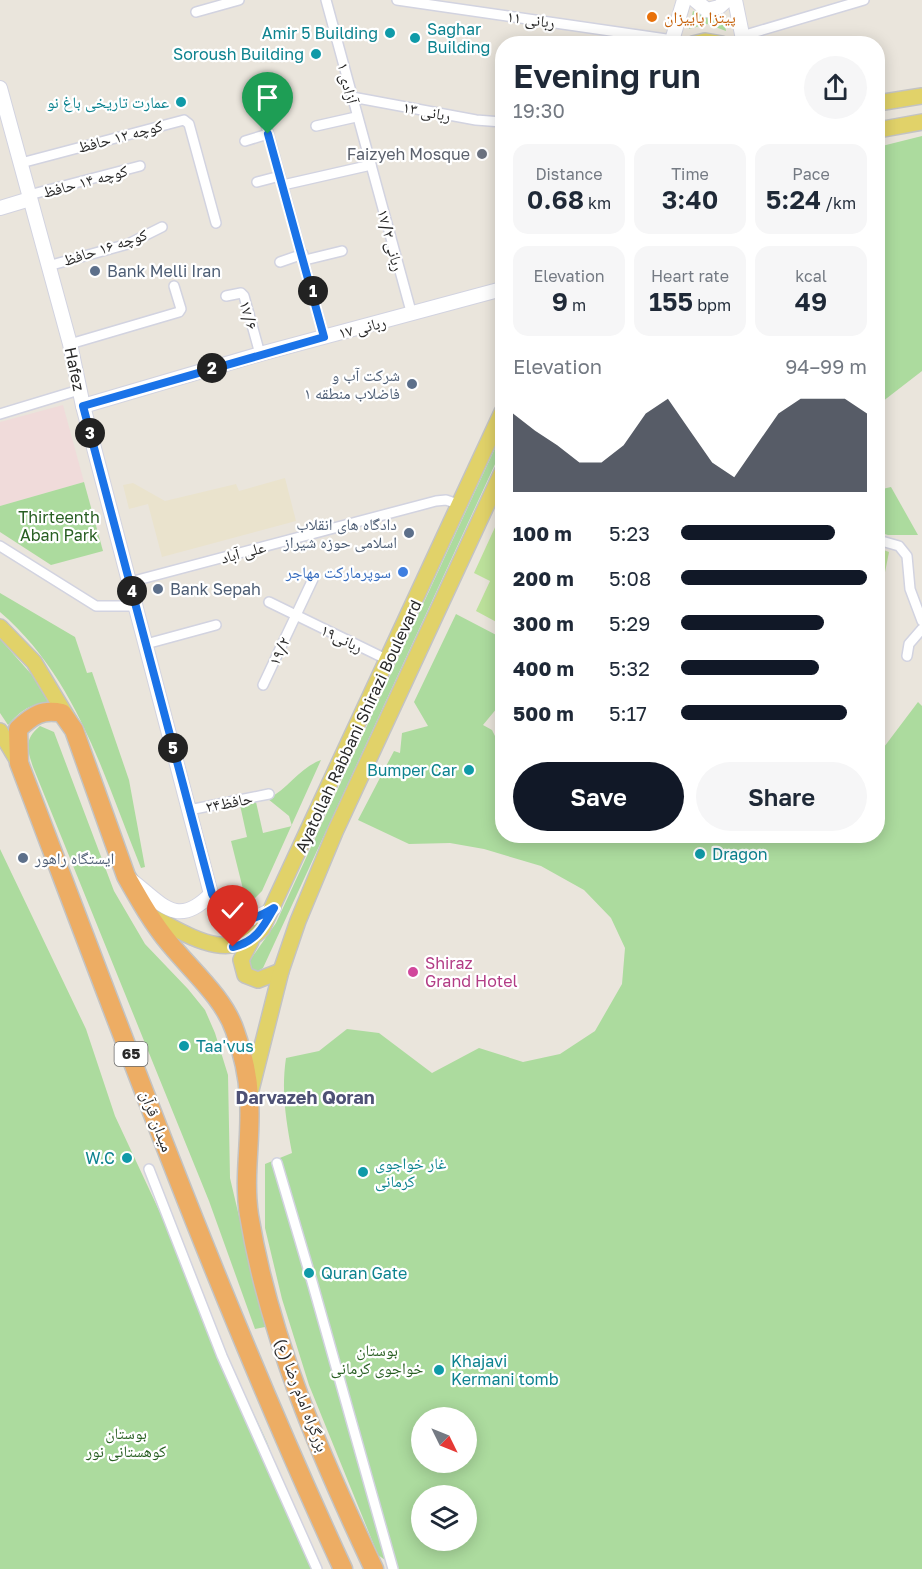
<!DOCTYPE html>
<html lang="en">
<head>
<meta charset="utf-8">
<style>
  body { margin:0; font-family:"Golos Text","Noto Naskh Arabic",sans-serif; background:#f6f6f7; color:#1f2937; height:100vh; display:flex; flex-direction:column; font-size:22px; white-space:nowrap }
  * { box-sizing:border-box; margin:0 }
  p { font-size:20px; color:#747a83 }
  .icon { flex:none; width:33px; height:33px; fill:none; stroke:currentColor; stroke-width:2; stroke-linecap:round; stroke-linejoin:round }
  .map { position:relative; flex:1; overflow:hidden }
  .drawer { position:absolute; left:495px; top:36px; width:390px; height:807px; display:flex; flex-direction:column; background:#fff; border-radius:24px; box-shadow:0 3px 15px #0003 }
  .drawer>* { flex:none }
  .needle { width:39px; rotate:133deg }
  .buttons { position:absolute; left:411px; top:1407px; display:grid; gap:12px }
  .buttons a { display:grid; place-items:center; width:66px; height:66px; border-radius:50%; background:#fff; box-shadow:0 3px 15px #0003; font-size:30px }
  .pin { position:absolute; display:grid; place-items:center; width:51px; height:51px; color:#fff; margin:-62px -26px; border-radius:50% 50% 50% 0; rotate:-45deg; box-shadow:0 0 6px #0007 }
  .pin .icon { rotate:45deg }
  .km { position:absolute; width:30px; height:30px; margin:-15px; border-radius:50%; background:#222; color:#fff; font-size:16px; line-height:30px; text-align:center }
  .round { display:grid; place-items:center; flex:none; width:63px; height:63px; border-radius:32px; background:#f6f6f7 }
  .headline { display:flex; align-items:center; justify-content:space-between; height:102px; padding:0 18px }
  h1 { font-size:33px; font-weight:600; line-height:45px }
  .figures { display:grid; grid-template-columns:repeat(3,1fr); gap:9px; height:102px; padding:6px 18px }
  .figures div { display:grid; align-content:center; border-radius:15px; background:#f6f6f7; text-align:center }
  .figures b { font-size:26px; font-weight:600 }
  .figures small { font-size:16px; font-weight:400 }
  .figures p { font-size:16px }
  .chart { height:168px; padding:12px 18px }
  .chart p { display:flex; justify-content:space-between }
  .chart svg { width:100%; height:108px; margin-top:6px; fill:#111827; opacity:.7 }
  .action { display:flex; gap:12px; margin-top:auto; padding:12px 18px }
  .action a { flex:1; height:69px; border-radius:36px; background:#111827; color:#fff; font-size:24px; font-weight:600; line-height:69px; text-align:center }
  .action a+a { background:#f6f6f7; color:#1f2937 }
  ul { padding:0 18px; list-style:none; font-size:20px }
  li { display:grid; grid-template-columns:96px 72px 1fr; align-items:center; height:45px }
  li i { height:15px; border-radius:8px; background:#111827 }
  .map>svg:first-child { display:block }
  .education { fill:#eae3cd }
  .medical { fill:#f0dbda }
  .green { fill:#acdb9e; fill-rule:evenodd }
  .pitch { fill:#bce19b }
  .lines { fill:none; stroke-linecap:round; stroke-linejoin:round }
  .street-casing { stroke:#d2d3e0; stroke-width:12 }
  .secondary-casing { stroke:#d2d3e0; stroke-width:16 }
  .primary-casing { stroke:#c3c3c3; stroke-width:18 }
  .highway-casing { stroke:#c3c3c3; stroke-width:21 }
  .street { stroke:#fff; stroke-width:9 }
  .secondary { stroke:#fff; stroke-width:14 }
  .primary { stroke:#e1d269; stroke-width:15 }
  .highway { stroke:#edad64; stroke-width:18 }
  .route-casing { stroke:#fff; stroke-width:12 }
  .route { stroke:#1a73e8; stroke-width:8 }
  .food-dot { fill:#e8710a; stroke:#fff; stroke-width:2 }
  .culture-dot { fill:#0f9aa8; stroke:#fff; stroke-width:2 }
  .worship-dot { fill:#6b7280; stroke:#fff; stroke-width:2 }
  .service-dot { fill:#5c6f8a; stroke:#fff; stroke-width:2 }
  .shop-dot { fill:#3f7fe0; stroke:#fff; stroke-width:2 }
  .hotel-dot { fill:#d1479c; stroke:#fff; stroke-width:2 }
  .labels { text-anchor:middle; stroke-width:4.5; stroke-linejoin:round; paint-order:stroke }
  .shield { fill:#fff; stroke:#696969; stroke-width:1.5 }
  .shield-label { font-size:15px; font-weight:bold; fill:#292929 }
  .food-label { font-size:16px; fill:#c56008; stroke:#fff; text-anchor:start }
  .street-label { font-size:16px; fill:#292929; stroke:#fff }
  .culture-label { font-size:16px; fill:#0d838f; stroke:#fff; text-anchor:start }
  .worship-label { font-size:16px; fill:#5b616d; stroke:#fff; text-anchor:end }
  .service-label { font-size:16px; fill:#4e5e75; stroke:#fff; text-anchor:start }
  .park-label { font-size:16px; fill:#275e21; stroke:#fff }
  .shop-label { font-size:16px; fill:#366cbe; stroke:#fff; text-anchor:end }
  .hotel-label { font-size:16px; fill:#b23c85; stroke:#fff; text-anchor:start }
  .neighbourhood-label { font-size:18px; font-weight:bold; fill:#4e5175; stroke:#fff }
</style>
</head>
<body>
<div class="map">
<svg width="922" height="1569" viewBox="0 0 922 1569">
  <rect width="100%" height="100%" fill="#eae5dc"/>
  <!-- education -->
  <path class="education" d="M285,478L296,521L162,557L148,504L129,509L123,485L133,483L165,501L236,484L239,491Z"/>
  <!-- medical -->
  <path class="medical" d="M63,405L84,482L0,506V422Z"/>
  <!-- green -->
  <g class="green">
    <path d="M693,11L711,18L723,11L726,31L707,24L689,29Z"/>
    <path d="M922,136V371L878,405V147Z"/>
    <path d="M502,433V449L263,968L255,973L251,970L248,963L276,923Z"/>
    <path d="M84,482L103,551L51,565L0,532V506Z"/>
    <path d="M891,487L918,535H888L878,532V490Z"/>
    <path d="M0,593L75,637L87,673L92,672L129,780L145,867L141,868C104,777 77,678 0,612Z"/>
    <path d="M456,614L502,638V702L483,725L492,730L497,740L502,741V836H878V755L918,702L922,706V1569H398L378,1555L309,1385L282,1299L265,1228V1164L292,1153C286,1120 281,1092 286,1058L319,1051L347,1029L379,1033L432,1073L479,1048L523,1062L560,1054L595,1031L622,984L625,948L611,918L584,890L541,866L484,849L450,843L409,844L358,820L394,751L400,753L402,733L428,726L414,702ZM422,1418H466V1462H422ZM422,1496H466V1540H422Z"/>
    <path d="M0,639L40,684L49,703C30,704 21,710 8,725L0,713Z"/>
    <path d="M40,726L54,732L114,891L145,944L188,989L205,1010L215,1033L228,1075L230,1178L265,1327L255,1329L209,1201L33,767C27,749 24,739 40,726Z"/>
    <path d="M321,760L262,891L255,898L246,901L231,841L247,837L240,805L256,802L263,833L292,826L289,816L268,799C289,788 299,768 321,760Z"/>
    <path d="M0,849L86,1029L115,1116L267,1442L315,1569H0Z"/>
  </g>
  <!-- pitch -->
  <g class="pitch">
    <path d="M502,512V625L476,611L490,581L474,573Z"/>
    <path d="M878,548L889,552L878,608Z"/>
  </g>
  <g class="lines">
    <defs>
      <g id="street">
        <path d="M326,0L412,315"/>
        <path d="M397,0L673,40"/>
        <path d="M196,12L239,0"/>
        <path d="M742,36L864,0"/>
        <path d="M352,97L476,120L502,122"/>
        <path d="M266,125L324,337"/>
        <path d="M316,126L356,117"/>
        <path d="M245,141L268,134"/>
        <path d="M21,163L184,120L189,124L216,223"/>
        <path d="M257,182L280,176"/>
        <path d="M283,185L371,165"/>
        <path d="M29,195L140,166"/>
        <path d="M305,260L342,251"/>
        <path d="M280,262L303,254"/>
        <path d="M48,266L128,244L162,227"/>
        <path d="M226,296L241,293L244,296L260,354"/>
        <path d="M70,344L179,312L181,309L174,286"/>
        <path d="M0,414L79,390"/>
        <path d="M878,540L899,546L907,556L910,589L922,621"/>
        <path d="M0,546L96,606H136"/>
        <path d="M130,582L436,501L446,500L461,505"/>
        <path d="M269,602L388,660"/>
        <path d="M146,644L216,625"/>
        <path d="M907,656L909,644L922,629"/>
        <path d="M263,685L313,579"/>
        <path d="M189,810L269,794"/>
        <path d="M277,1163L308,1268"/>
        <path d="M149,1169L222,1356L317,1569"/>
        <path d="M311,1278L393,1569"/>
      </g>
      <g id="secondary">
        <path d="M695,0L707,10L719,7L727,0"/>
        <path d="M735,0L744,44"/>
        <path d="M671,44L684,0"/>
        <path d="M0,88L70,344L83,406L211,894C229,925 245,926 274,908"/>
        <path d="M0,208L30,199"/>
        <path d="M83,406L260,354L502,289"/>
        <path d="M131,880C162,904 177,929 211,894"/>
      </g>
      <g id="primary">
        <path d="M693,44L705,41L722,44"/>
        <path d="M878,103L922,96"/>
        <path d="M878,130L922,122"/>
        <path d="M0,627L34,662L70,722"/>
        <path d="M0,731L19,763"/>
        <path d="M152,917C189,935 228,964 262,929L502,412"/>
        <path d="M251,941L241,960L245,975L258,980L281,971"/>
        <path d="M250,1094L281,971L298,921L335,832L502,472"/>
      </g>
      <path id="highway" d="M343,1569C222,1307 122,1034 19,763L18,729C33,715 42,709 62,713L74,730L126,876C139,899 153,924 170,944C192,971 224,998 235,1031C242,1051 248,1076 249,1097C252,1137 243,1175 249,1215C269,1338 321,1457 374,1569"/>
    </defs>
    <!-- street casing -->
    <use href="#street" class="street-casing"/>
    <!-- secondary casing -->
    <use href="#secondary" class="secondary-casing"/>
    <!-- primary casing -->
    <use href="#primary" class="primary-casing"/>
    <!-- highway casing -->
    <use href="#highway" class="highway-casing"/>
    <!-- street -->
    <use href="#street" class="street"/>
    <!-- secondary -->
    <use href="#secondary" class="secondary"/>
    <!-- primary -->
    <use href="#primary" class="primary"/>
    <!-- highway -->
    <use href="#highway" class="highway"/>
  </g>
  <g class="lines">
    <defs>
      <path id="route" d="M233,947C256,942 264,926 274,908C245,926 229,925 212,894L83,406L324,337L268,134"/>
    </defs>
    <!-- route casing -->
    <use href="#route" class="route-casing"/>
    <!-- route -->
    <use href="#route" class="route"/>
  </g>
  <!-- markers -->
  <circle class="food-dot" cx="652" cy="17" r="6"/>
  <g class="culture-dot">
    <circle cx="390" cy="33" r="6"/>
    <circle cx="415" cy="38" r="6"/>
    <circle cx="316" cy="54" r="6"/>
    <circle cx="181" cy="102" r="6"/>
    <circle cx="469" cy="770" r="6"/>
    <circle cx="700" cy="854" r="6"/>
    <circle cx="184" cy="1046" r="6"/>
    <circle cx="127" cy="1158" r="6"/>
    <circle cx="363" cy="1172" r="6"/>
    <circle cx="309" cy="1273" r="6"/>
    <circle cx="439" cy="1370" r="6"/>
  </g>
  <circle class="worship-dot" cx="482" cy="154" r="6"/>
  <g class="service-dot">
    <circle cx="95" cy="271" r="6"/>
    <circle cx="412" cy="384" r="6"/>
    <circle cx="409" cy="533" r="6"/>
    <circle cx="158" cy="589" r="6"/>
    <circle cx="23" cy="858" r="6"/>
  </g>
  <circle class="shop-dot" cx="403" cy="572" r="6"/>
  <circle class="hotel-dot" cx="413" cy="972" r="6"/>
  <g class="labels">
    <!-- shield labels -->
    <rect class="shield" x="114.5" y="1042" width="33" height="24" rx="4.5"/>
    <g class="shield-label">
      <text x="131" y="1059">65</text>
    </g>
    <!-- food labels -->
    <g class="food-label">
      <text x="664" y="23">پیتزا پاییزان</text>
    </g>
    <!-- street labels -->
    <g class="street-label">
      <text transform="translate(531 19) rotate(8)" y="6">ربانی ۱۱</text>
      <text transform="translate(348 83) rotate(76)" y="6">آزادی ۱</text>
      <text transform="translate(427 111) rotate(11)" y="6">ربانی ۱۳</text>
      <text transform="translate(120 136) rotate(-15)" y="6">کوچه ۱۲ حافظ</text>
      <text transform="translate(85 181) rotate(-15)" y="6">کوچه ۱۴ حافظ</text>
      <text transform="translate(391 240) rotate(75)" y="6">ربانی ۱۷/۲</text>
      <text transform="translate(105 247) rotate(-18)" y="6">کوچه ۱۶ حافظ</text>
      <text transform="translate(249 315) rotate(74)" y="6">۱۷/۶</text>
      <text transform="translate(362 327) rotate(-14)" y="6">ربانی ۱۷</text>
      <text transform="translate(75 369) rotate(78)" y="6">Hafez</text>
      <text transform="translate(243 552) rotate(-15)" y="6">علی آباد</text>
      <text transform="translate(342 638) rotate(26)" y="6">ربانی۱۹</text>
      <text transform="translate(279 651) rotate(-65)" y="6">۱۹/۲</text>
      <text transform="translate(358 726) rotate(-65)" y="6">Ayatollah Rabbani Shirazi Boulevard</text>
      <text transform="translate(229 802) rotate(-11)" y="6">حافظ۲۴</text>
      <text transform="translate(157 1121) rotate(69)" y="6">میدان قرآن</text>
      <text transform="translate(302 1395) rotate(69)" y="6">بزرگراه امام رضا (ع)</text>
    </g>
    <!-- culture labels -->
    <g class="culture-label">
      <text x="427" y="35">Saghar<tspan x="427" dy="18">Building</tspan></text>
      <text x="378" y="39" text-anchor="end">Amir 5 Building</text>
      <text x="304" y="60" text-anchor="end">Soroush Building</text>
      <text x="169" y="108" text-anchor="end">عمارت تاریخی باغ نو</text>
      <text x="457" y="776" text-anchor="end">Bumper Car</text>
      <text x="712" y="860">Dragon</text>
      <text x="196" y="1052">Taa'vus</text>
      <text x="115" y="1164" text-anchor="end">W.C</text>
      <text x="375" y="1169">غار خواجوی<tspan x="375" dy="18">کرمانی</tspan></text>
      <text x="321" y="1279">Quran Gate</text>
      <text x="451" y="1367">Khajavi<tspan x="451" dy="18">Kermani tomb</tspan></text>
    </g>
    <!-- worship labels -->
    <g class="worship-label">
      <text x="470" y="160">Faizyeh Mosque</text>
    </g>
    <!-- service labels -->
    <g class="service-label">
      <text x="107" y="277">Bank Melli Iran</text>
      <text x="400" y="381" text-anchor="end">شرکت آب و<tspan x="400" dy="18">فاضلاب منطقه ۱</tspan></text>
      <text x="397" y="530" text-anchor="end">دادگاه های انقلاب<tspan x="397" dy="18">اسلامی حوزه شیراز</tspan></text>
      <text x="170" y="595">Bank Sepah</text>
      <text x="35" y="864">ایستگاه راهور</text>
    </g>
    <!-- park labels -->
    <g class="park-label">
      <text x="59" y="523">Thirteenth<tspan x="59" dy="18">Aban Park</tspan></text>
      <text x="377" y="1356">بوستان<tspan x="377" dy="18">خواجوی کرمانی</tspan></text>
      <text x="126" y="1439">بوستان<tspan x="126" dy="18">کوهستانی نور</tspan></text>
    </g>
    <!-- shop labels -->
    <g class="shop-label">
      <text x="391" y="578">سوپرمارکت مهاجر</text>
    </g>
    <!-- hotel labels -->
    <g class="hotel-label">
      <text x="425" y="969">Shiraz<tspan x="425" dy="18">Grand Hotel</tspan></text>
    </g>
    <!-- neighbourhood labels -->
    <g class="neighbourhood-label">
      <text x="305" y="1104">Darvazeh Qoran</text>
    </g>
  </g>
</svg>
<div class="buttons">
<a><svg class="needle" viewBox="-14 -14 28 28"><path d="M0-13l5 13h-10z" fill="#e53935"/><path d="M0 13l5-13h-10z" fill="#747a83"/></svg></a>
<a><svg class="icon" aria-label="layers" viewBox="0 0 24 24"><path d="M12 4l9 5-9 5-9-5zM3 14l9 5 9-5"/></svg></a>
</div>
<div class="pin" style="left:268px;top:134px;background:#1e9e55"><svg class="icon" aria-label="arrive" viewBox="0 0 24 24"><path d="M6 21V4h12l-3 4 3 4H6"/></svg></div>
<div class="pin" style="left:233px;top:947px;background:#d93025"><svg class="icon" aria-label="check" viewBox="0 0 24 24"><path d="M5 12l5 5 9-10"/></svg></div>
<b class="km" style="left:313px;top:291px">1</b>
<b class="km" style="left:212px;top:368px">2</b>
<b class="km" style="left:90px;top:433px">3</b>
<b class="km" style="left:132px;top:591px">4</b>
<b class="km" style="left:173px;top:748px">5</b>
<section class="drawer">
<div class="headline"><div><h1>Evening run</h1><p>19:30</p></div><a class="round"><svg class="icon" aria-label="share" viewBox="0 0 24 24"><path d="M12 15V3M7 8l5-5 5 5M5 13v7h14v-7"/></svg></a></div>
<div class="figures">
<div><p>Distance</p><b>0.68<small> km</small></b></div>
<div><p>Time</p><b>3:40</b></div>
<div><p>Pace</p><b>5:24<small> /km</small></b></div>
</div>
<div class="figures">
<div><p>Elevation</p><b>9<small> m</small></b></div>
<div><p>Heart rate</p><b>155<small> bpm</small></b></div>
<div><p>kcal</p><b>49</b></div>
</div>
<div class="chart"><p><span>Elevation</span>94–99 m</p>
<svg viewBox="0 0 160 44" preserveAspectRatio="none"><path d="M0 44V12L10 19L20 25L30 32L40 32L50 25L60 12L70 6L80 19L90 32L100 38L110 25L120 12L130 6L140 6L150 6L160 12V44z"/></svg>
</div>
<ul>
<li><b>100 m</b>5:23<i style="width:83%"></i></li>
<li><b>200 m</b>5:08<i style="width:100%"></i></li>
<li><b>300 m</b>5:29<i style="width:77%"></i></li>
<li><b>400 m</b>5:32<i style="width:74%"></i></li>
<li><b>500 m</b>5:17<i style="width:89%"></i></li>
</ul>
<div class="action"><a>Save</a><a>Share</a></div>
</section>
</div>
</body>
</html>
